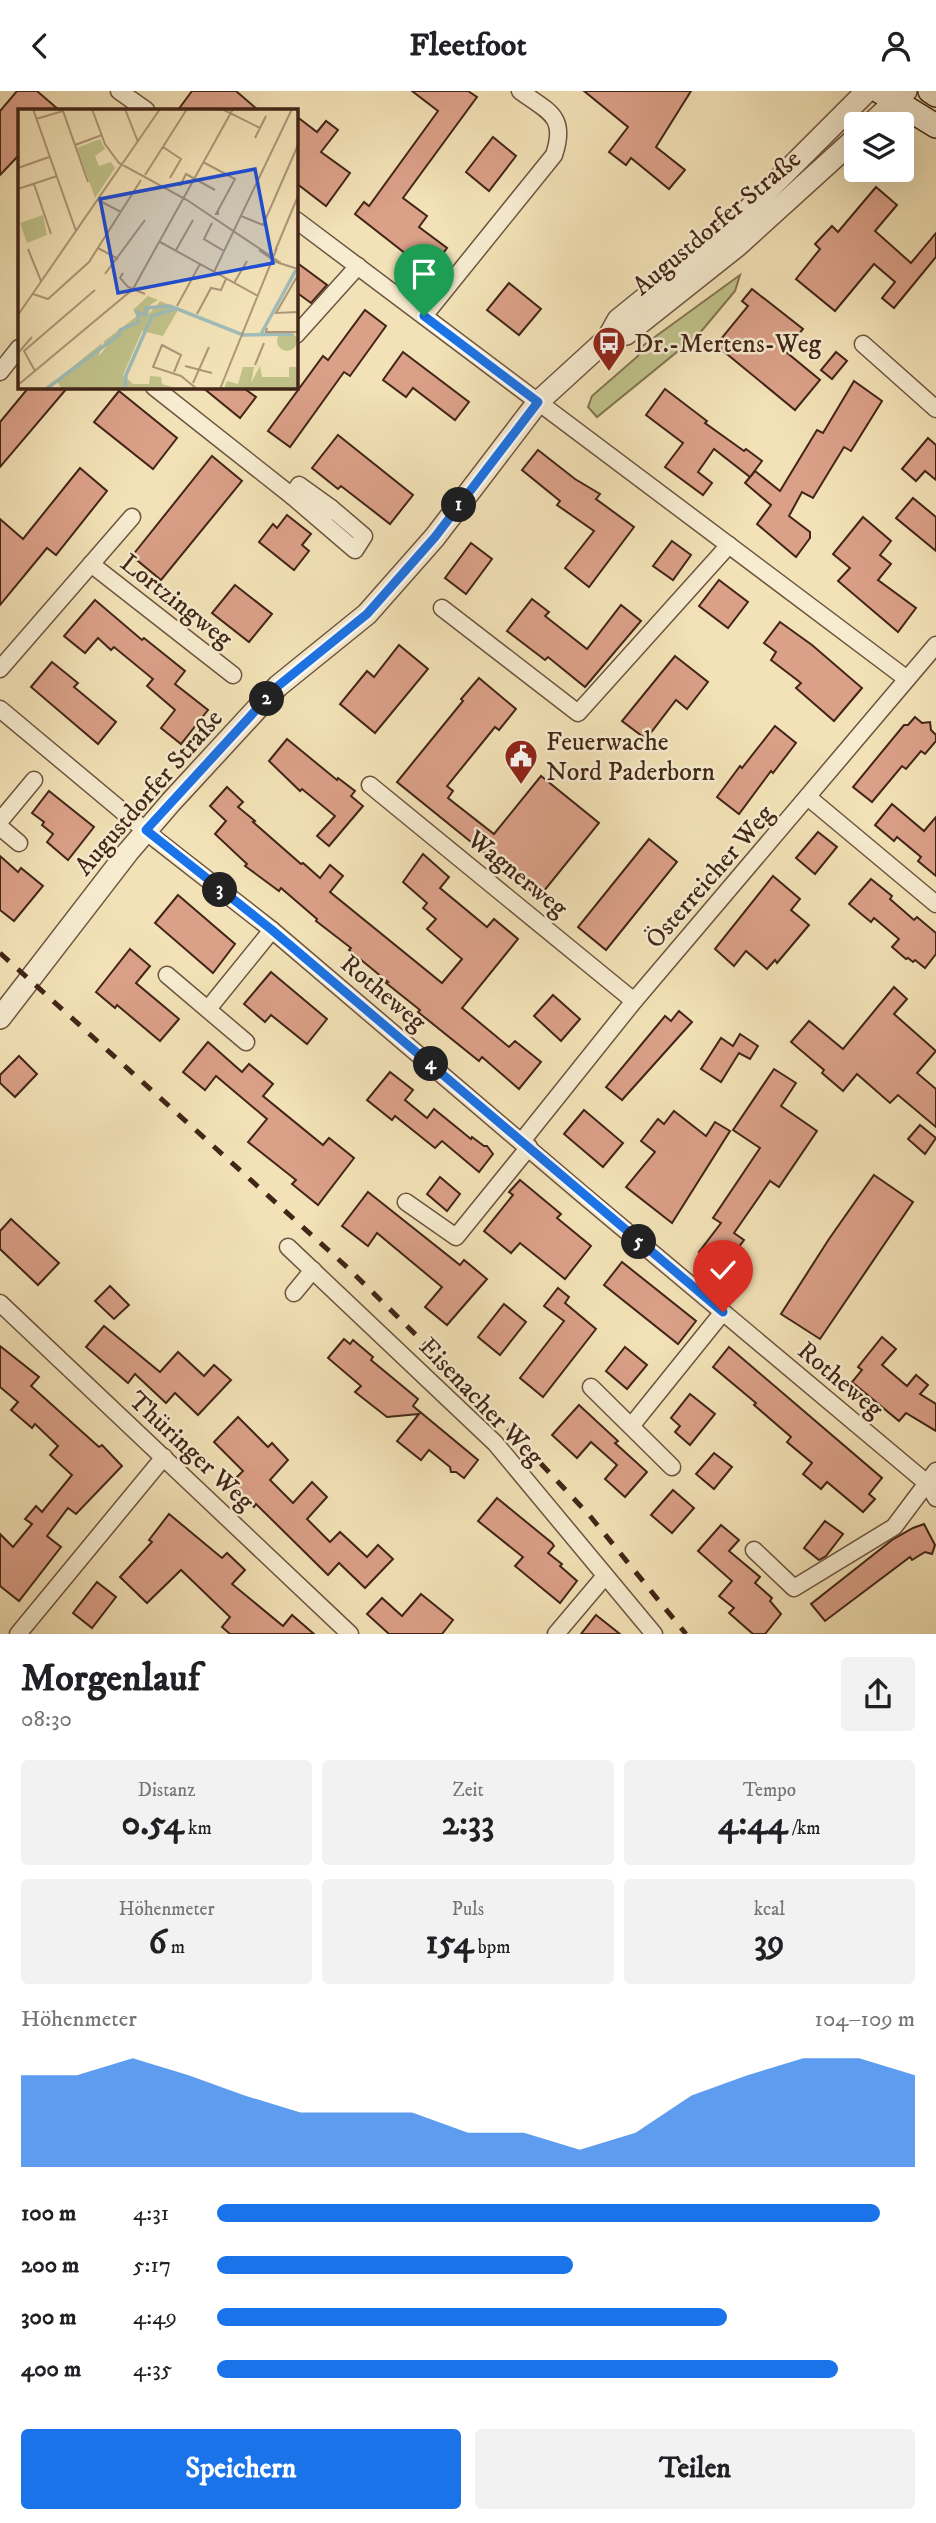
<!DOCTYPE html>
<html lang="de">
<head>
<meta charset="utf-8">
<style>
  body { margin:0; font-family:"IM FELL DW Pica",serif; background:#f2f2f2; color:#202124; height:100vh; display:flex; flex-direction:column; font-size:26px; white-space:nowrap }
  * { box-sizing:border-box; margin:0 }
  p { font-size:23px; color:#757577 }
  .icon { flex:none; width:38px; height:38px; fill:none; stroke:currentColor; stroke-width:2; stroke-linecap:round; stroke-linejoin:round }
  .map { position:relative; height:1543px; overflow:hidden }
  .side { display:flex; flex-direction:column; background:#fff; flex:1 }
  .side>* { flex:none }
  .controls { position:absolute; left:844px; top:21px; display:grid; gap:14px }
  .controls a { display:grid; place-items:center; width:70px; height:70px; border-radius:7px; background:#fff; box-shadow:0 7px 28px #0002; font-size:35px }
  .pin { position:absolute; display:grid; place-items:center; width:60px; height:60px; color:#fff; margin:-72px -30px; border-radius:50% 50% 50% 0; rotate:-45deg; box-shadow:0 0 7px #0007 }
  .pin .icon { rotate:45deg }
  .km { position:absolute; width:35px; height:35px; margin:-18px; border-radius:50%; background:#222; color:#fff; font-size:19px; line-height:35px; text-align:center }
  .round { display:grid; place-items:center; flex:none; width:74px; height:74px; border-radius:7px; background:#f2f2f2 }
  .overview { display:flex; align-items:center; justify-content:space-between; height:119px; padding:0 21px }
  h1 { font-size:38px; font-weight:800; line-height:52px }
  .stats { display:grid; grid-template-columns:repeat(3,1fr); gap:10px; height:119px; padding:7px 21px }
  .stats div { display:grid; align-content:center; border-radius:7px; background:#f2f2f2; text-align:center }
  .stats b { font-size:35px; font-weight:800 }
  .stats small { font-size:19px; font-weight:400 }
  .stats p { font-size:19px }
  .chart { height:196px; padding:14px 21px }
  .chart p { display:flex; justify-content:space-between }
  .chart svg { width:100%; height:126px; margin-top:7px; fill:#1a73e8; opacity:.7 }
  .primary-button { display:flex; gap:14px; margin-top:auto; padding:14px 21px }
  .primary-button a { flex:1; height:80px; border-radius:7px; background:#1a73e8; color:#fff; font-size:28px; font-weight:800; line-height:80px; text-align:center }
  .primary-button a+a { background:#f2f2f2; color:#202124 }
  ul { padding:0 21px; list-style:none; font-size:23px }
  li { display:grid; grid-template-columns:112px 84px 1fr; align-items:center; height:52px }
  li i { height:18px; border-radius:9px; background:#1a73e8 }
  header { display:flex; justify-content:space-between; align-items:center; height:91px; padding:0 21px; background:#fff; font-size:32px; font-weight:800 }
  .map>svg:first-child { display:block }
  .green { fill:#c0c28a; stroke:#817450; stroke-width:2 }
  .building { fill:#dba088; stroke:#422517; stroke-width:2 }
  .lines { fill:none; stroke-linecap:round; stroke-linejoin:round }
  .minor-casing { stroke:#6e543f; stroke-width:19 }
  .tertiary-casing { stroke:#6e543f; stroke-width:24 }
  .secondary-casing { stroke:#422517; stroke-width:26 }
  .minor { stroke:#f7ecd0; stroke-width:16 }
  .tertiary { stroke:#f7ecd0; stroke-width:21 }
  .secondary { stroke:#f7ecd0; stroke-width:23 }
  .rail { stroke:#422517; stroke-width:5; stroke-dasharray:12 12; stroke-linecap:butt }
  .route-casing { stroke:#fff; stroke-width:14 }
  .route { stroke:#1a73e8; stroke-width:9 }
  .labels { text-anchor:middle; stroke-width:5; stroke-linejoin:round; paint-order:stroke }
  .street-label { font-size:26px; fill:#422517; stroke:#f7ecd0 }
  .poi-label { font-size:26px; fill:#422517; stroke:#f7ecd0; text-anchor:start }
  .inset-river { fill:none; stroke:#9fbcb8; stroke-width:3.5 }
  .inset-road { fill:none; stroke:#ac9677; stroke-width:2 }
  .view { fill:#1d4ed8; fill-opacity:0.15; stroke:#1d4ed8; stroke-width:3.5 }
  .inset-edge { fill:none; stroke:#422517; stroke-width:3.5 }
</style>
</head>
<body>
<header><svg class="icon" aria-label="back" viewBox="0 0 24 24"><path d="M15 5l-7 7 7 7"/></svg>Fleetfoot<svg class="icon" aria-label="person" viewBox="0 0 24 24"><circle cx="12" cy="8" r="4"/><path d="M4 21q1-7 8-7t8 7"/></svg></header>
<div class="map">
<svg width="936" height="1543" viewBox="0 0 936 1543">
  <rect width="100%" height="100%" fill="#f3e2b7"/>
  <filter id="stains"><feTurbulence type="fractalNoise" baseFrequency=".00286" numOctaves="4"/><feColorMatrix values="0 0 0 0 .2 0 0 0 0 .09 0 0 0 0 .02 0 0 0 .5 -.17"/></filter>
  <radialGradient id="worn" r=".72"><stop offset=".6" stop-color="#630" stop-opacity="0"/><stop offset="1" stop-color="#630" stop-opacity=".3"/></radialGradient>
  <!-- green -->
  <path class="green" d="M740,184L735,200L699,243L597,326L588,316L592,305L638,265L641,256Z"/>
  <!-- building -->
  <g class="building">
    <path d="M17,0H37L59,19H19V64L0,84V20Z"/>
    <path d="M192,0H236L258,19H178Z"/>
    <path d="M412,0H468L477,6L403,107L427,125L419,136L447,157L429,181L355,123L364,111L369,115L438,20Z"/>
    <path d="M584,0H691L656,56L685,79L669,98L631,67L626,74L609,61L628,36Z"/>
    <path d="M296,25L317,41L326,30L338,39L321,61L350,82L326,115L296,92Z"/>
    <path d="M493,46L516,65L489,100L466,81Z"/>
    <path d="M876,96L897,114L875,140L911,172L936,142V166L894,217L882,207L895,191L874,173L835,220L796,188L820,158L815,153L832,135L838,141Z"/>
    <path d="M296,171L327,194L311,212L296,201Z"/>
    <path d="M509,192L541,218L519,244L487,219Z"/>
    <path d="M752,198L803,238L785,260L820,289L795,319L716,254L748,215L742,210Z"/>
    <path d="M365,219L386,235L350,285L344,281L290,356L268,340L323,265L328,269Z"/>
    <path d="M403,261L469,311L455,329L413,297L406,306L383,289Z"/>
    <path d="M836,261L847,270L832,288L821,279Z"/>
    <path d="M854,290L882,310L851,360L844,356L813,407L802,401L789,425L810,441V447L796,466L757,433L771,414L745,392L755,380L780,400L817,339L823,342Z"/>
    <path d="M29,296H68L0,376V331Z"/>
    <path d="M202,296H242L256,306L240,327Z"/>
    <path d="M665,298L707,330L705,332L744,360L746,358L762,370L750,386L714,358L698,381L712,392L703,404L665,376L683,352L646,324Z"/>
    <path d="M119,300L177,347L153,378L94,331Z"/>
    <path d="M338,344L413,404L390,433L341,395L338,398L312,377Z"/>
    <path d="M928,347L936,354V389L925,380L916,390L902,378Z"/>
    <path d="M538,359L575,388L600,403L596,408L634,436L589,496L565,477L594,440L557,414L560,410L522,379Z"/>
    <path d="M212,365L242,390L161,489L132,465Z"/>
    <path d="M80,377L107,400L56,464L47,457L0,514V428L23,448Z"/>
    <path d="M913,407L936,426V460L896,427Z"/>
    <path d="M287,424L311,443L302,454L309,460L294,479L259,451L273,433L277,437Z"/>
    <path d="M863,426L891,450L880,464L891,473L878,489L916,517L898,541L838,490L850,477L833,463Z"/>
    <path d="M672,450L691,464L673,489L653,475Z"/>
    <path d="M471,452L492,468L466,503L445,487Z"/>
    <path d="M719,489L748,511L728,537L699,515Z"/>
    <path d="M235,494L272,523L249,551L212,522Z"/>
    <path d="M532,508L549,521L545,525L587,558L621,514L641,530L585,596L548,566L545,569L507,540Z"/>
    <path d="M95,509L142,549L144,547L185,580L175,593L208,619L181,653L161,637L175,619L147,595L153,588L114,556L111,559L98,547L85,562L64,545Z"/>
    <path d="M780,531L812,554L862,597L834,630L796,597L801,592L771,569L776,561L764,552Z"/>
    <path d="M399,554L428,578L375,642L340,613L367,580L374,586Z"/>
    <path d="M675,565L708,591L687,618L676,609L646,648L622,630Z"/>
    <path d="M52,571L78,592L74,596L116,631L98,653L31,596Z"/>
    <path d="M479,587L516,618L499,639L495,636L447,695L453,700L448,707L494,743L541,685L599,732L539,806L397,691L463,610L461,608Z"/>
    <path d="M915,626L922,632L930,631L931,639L936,644V650L925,663L921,660L906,678L902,675L872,711L853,696L904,634H908Z"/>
    <path d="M775,635L796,652L773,682L771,680L739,723L717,706L740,675L742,677Z"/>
    <path d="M287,648L337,689L338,687L355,700L351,705L363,715L329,755L317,745L335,725L302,698L300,700L269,670Z"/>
    <path d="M227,696L243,711L238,716L255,730L253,731L301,773L303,772L320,787L330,774L343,785L330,801L442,892L462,868L427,838L436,828L423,817L427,812L403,791L423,763L449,786L440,797L487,836L494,828L518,848L462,917L509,956L515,950L541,971L519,998L482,966L479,970L418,921L420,919L386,892L388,891L349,859L351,857L316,830L317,828L281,797L279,800L245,775L247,773L215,743L226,730L210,715Z"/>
    <path d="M49,700L94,736L68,769L47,751L53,743L42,734L44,731L32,722Z"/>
    <path d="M892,713L924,740L936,726V785L918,770L921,766L897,746L894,750L875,734Z"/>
    <path d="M818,741L837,756L815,783L796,767Z"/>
    <path d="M649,748L677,771L606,859L578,836Z"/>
    <path d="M0,765L18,781L21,777L43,795L14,830L0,819Z"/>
    <path d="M773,785L800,808L791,819L809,834L777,872L775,869L767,878L746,860L734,875L715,858Z"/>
    <path d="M871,788L892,805L890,808L914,829L917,826L936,842V863L925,877L915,869L913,871L908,867L906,868L892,856L899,848L874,827L871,831L849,813Z"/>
    <path d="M178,804L235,853L213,882L155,832Z"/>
    <path d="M130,858L150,875L136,892L179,928L160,950L117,914L115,917L96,901Z"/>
    <path d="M271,881L327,928L307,953L271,924L265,931L244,913Z"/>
    <path d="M894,896L907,908L894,923L936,960L917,982L936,998V1036L898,1004L890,1012L857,983L843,1000L822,982L824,979L791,951L809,930L843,958Z"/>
    <path d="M553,904L580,928L561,950L534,925Z"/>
    <path d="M679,920L692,931L622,1009L606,996L665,925L671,930Z"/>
    <path d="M740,943L758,955L750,968L739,962L721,991L701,978L721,947L733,955Z"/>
    <path d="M208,951L242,981L249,973L273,993L263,1005L323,1054L329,1047L354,1067L318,1114L292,1093L296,1089L248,1051L267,1028L216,985L205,999L183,981Z"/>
    <path d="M19,965L37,983L15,1006L0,992V984Z"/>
    <path d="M774,978L796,992L781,1015L817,1040L779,1096L770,1090L734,1142L744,1149L722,1178L699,1161L721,1132L713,1127L760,1057L733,1039Z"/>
    <path d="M390,981L413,999L405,1009L427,1027L434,1018L471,1048L472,1046L484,1055H487L493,1063L479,1081L442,1050L435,1057L395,1025L392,1029L367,1009Z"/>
    <path d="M584,1019L623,1052L603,1076L564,1043Z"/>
    <path d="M674,1020L706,1045L715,1031L730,1040L672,1132L626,1096L655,1061L641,1050L658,1028L664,1033Z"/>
    <path d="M920,1034L936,1047L925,1063L908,1048Z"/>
    <path d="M874,1084L913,1111L820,1248L781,1223L829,1148Z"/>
    <path d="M440,1086L460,1103L447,1120L427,1103Z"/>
    <path d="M520,1089L561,1123L557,1127L591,1155L565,1188L520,1152L511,1162L484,1140L513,1104L509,1101Z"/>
    <path d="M368,1101L460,1174L464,1169L487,1188L447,1234L425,1216L442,1196L377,1142L368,1155L342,1135Z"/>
    <path d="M11,1128L59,1172L38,1194L0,1158V1140Z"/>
    <path d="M622,1171L696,1230L678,1253L604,1194Z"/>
    <path d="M110,1195L129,1214L114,1228L95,1210Z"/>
    <path d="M558,1197L569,1206L565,1212L596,1238L543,1306L520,1287L564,1230L544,1215Z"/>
    <path d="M504,1213L526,1231L500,1264L478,1246Z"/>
    <path d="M104,1235L160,1281L178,1261L204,1285L214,1274L231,1289L198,1324L175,1302L166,1312L135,1283L128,1292L86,1256Z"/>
    <path d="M882,1246L896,1258L882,1274L907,1295L916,1284L928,1294L920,1303L936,1313V1340L906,1322L899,1330L852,1291L862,1279L858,1276Z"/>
    <path d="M344,1248L350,1253L353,1249L373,1266L371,1269L418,1308L413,1315L478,1369L464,1387L456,1381H451L450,1376L429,1359L421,1369L397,1350L419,1323L387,1326L355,1301L361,1295L328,1267Z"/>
    <path d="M0,1255L39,1286L31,1295L99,1356L102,1354L122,1375L76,1423L68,1417L47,1445L61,1456L19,1510L0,1495V1443L13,1456L32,1433L25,1428L36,1415L42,1421L72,1384L50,1364L58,1355L35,1333L32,1337L11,1319L18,1311L0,1296Z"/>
    <path d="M625,1256L647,1274L627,1298L606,1280Z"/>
    <path d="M729,1256L882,1387L869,1403L875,1408L863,1421L827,1391L821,1398L803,1383L812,1372L787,1351L791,1346L754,1314L756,1312L713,1276Z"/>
    <path d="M690,1303L715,1323L690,1354L675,1341L680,1335L671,1327Z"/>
    <path d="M579,1314L618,1350L615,1352L647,1381L625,1406L605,1388L617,1374L591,1351L577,1367L552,1344Z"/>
    <path d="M238,1326L268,1356L272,1352L288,1369L270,1389L293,1412L312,1391L327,1406L307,1428L330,1451L340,1441L367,1466L378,1454L393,1468L365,1497L339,1472L328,1484L256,1413L254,1416L230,1393L243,1380L214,1351Z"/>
    <path d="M714,1362L732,1376L714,1398L696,1383Z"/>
    <path d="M673,1399L694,1417L672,1442L651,1424Z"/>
    <path d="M497,1407L552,1452L554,1455L548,1462L562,1473L560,1475L577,1490L560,1512L515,1475L523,1466L478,1430Z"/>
    <path d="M169,1423L222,1467L227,1462L245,1479L232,1493L283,1535L292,1524L314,1543H230L222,1536L230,1526L181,1479L147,1512L120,1486L152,1451L149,1449Z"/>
    <path d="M825,1430L843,1443L826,1465L819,1469L804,1457Z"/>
    <path d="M924,1433L935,1454L932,1463L925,1461L912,1469L910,1466L825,1530L811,1513L892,1449L913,1437Z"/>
    <path d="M721,1434L739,1449L729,1460L760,1486L755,1492L772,1507L770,1510L781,1523L765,1543H753L729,1522L734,1517L719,1505L732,1490L698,1460Z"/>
    <path d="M97,1491L116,1506L92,1537L73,1522Z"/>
    <path d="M421,1503L453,1529L442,1543H389L367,1523L382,1507L402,1525Z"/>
    <path d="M596,1524L620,1543H581Z"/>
  </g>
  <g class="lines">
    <defs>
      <g id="minor">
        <path d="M119,0L146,19"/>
        <path d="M296,129L907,588"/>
        <path d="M424,225L554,64C567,25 549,21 520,0"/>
        <path d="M296,244L358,175"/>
        <path d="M863,253L936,318"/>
        <path d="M0,281L19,257"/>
        <path d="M154,296L292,405L355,459L364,445L331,417L321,429"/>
        <path d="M292,405L299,394L331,417"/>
        <path d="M91,473L233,584"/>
        <path d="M442,517L578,622L729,454"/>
        <path d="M0,578L132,426"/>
        <path d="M0,618L158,750L272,839L582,1103L928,1393L936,1407"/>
        <path d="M370,694L634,910"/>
        <path d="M809,707L936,813"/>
        <path d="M0,730L34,689"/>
        <path d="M0,736L19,752"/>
        <path d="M167,884L246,951"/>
        <path d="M208,918L272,839"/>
        <path d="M522,1050L634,910L936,554"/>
        <path d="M406,1111L456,1146L529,1056"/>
        <path d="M288,1156L495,1352L654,1543"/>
        <path d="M294,1202L313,1179"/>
        <path d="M0,1212L350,1543"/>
        <path d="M591,1296L672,1376"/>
        <path d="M632,1334L723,1221"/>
        <path d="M754,1459L794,1497L894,1436L936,1380"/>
        <path d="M18,1543L164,1366"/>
        <path d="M556,1543L605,1485"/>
      </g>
      <g id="tertiary">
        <path d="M871,33L906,0"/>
        <path d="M608,247L626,243L737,155L856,47"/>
        <path d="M0,927L128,761L171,711L278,595L367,523L435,446L538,311L608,247L618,229L723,144L867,0"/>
      </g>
      <g id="secondary">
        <path d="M879,0L936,35"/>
        <path d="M930,0L936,4"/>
      </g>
    </defs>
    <!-- minor casing -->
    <use href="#minor" class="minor-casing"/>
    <!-- tertiary casing -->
    <use href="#tertiary" class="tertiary-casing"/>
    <!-- secondary casing -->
    <use href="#secondary" class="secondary-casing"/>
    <!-- minor -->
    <use href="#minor" class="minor"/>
    <!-- tertiary -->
    <use href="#tertiary" class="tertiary"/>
    <!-- secondary -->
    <use href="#secondary" class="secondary"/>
    <!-- rail -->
    <path class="rail" d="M0,862L348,1177L472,1299L590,1425L686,1543"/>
  </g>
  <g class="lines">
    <defs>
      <path id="route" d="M424,225L538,311L435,446L367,523L278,595L146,739L272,839L723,1221"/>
    </defs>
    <!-- route casing -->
    <use href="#route" class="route-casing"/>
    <!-- route -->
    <use href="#route" class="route"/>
  </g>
  <!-- icons -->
  <defs>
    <symbol id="bus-pin" viewBox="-11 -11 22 30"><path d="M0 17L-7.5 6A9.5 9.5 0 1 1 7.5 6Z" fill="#8f2418" stroke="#f7ecd0"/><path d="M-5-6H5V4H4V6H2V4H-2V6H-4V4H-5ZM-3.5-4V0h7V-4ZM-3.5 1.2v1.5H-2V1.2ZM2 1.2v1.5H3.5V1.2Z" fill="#fff"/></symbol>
    <symbol id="civic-pin" viewBox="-11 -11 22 30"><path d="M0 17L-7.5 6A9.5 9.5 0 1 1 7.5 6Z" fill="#8f2418" stroke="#f7ecd0"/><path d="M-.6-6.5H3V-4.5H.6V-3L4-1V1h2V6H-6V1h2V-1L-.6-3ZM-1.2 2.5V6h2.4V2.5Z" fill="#fff"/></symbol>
  </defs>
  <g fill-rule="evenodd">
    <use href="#bus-pin" x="590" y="233" width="38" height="52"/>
    <use href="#civic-pin" x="502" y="646" width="38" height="52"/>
  </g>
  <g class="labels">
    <!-- street labels -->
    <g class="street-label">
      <text transform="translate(716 131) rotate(-40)" y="9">Augustdorfer Straße</text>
      <text transform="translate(177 509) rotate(38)" y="9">Lortzingweg</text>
      <text transform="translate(148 701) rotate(-49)" y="9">Augustdorfer Straße</text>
      <text transform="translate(518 782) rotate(39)" y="9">Wagnerweg</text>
      <text transform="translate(709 785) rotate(-49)" y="9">Österreicher Weg</text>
      <text transform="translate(384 901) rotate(40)" y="9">Rotheweg</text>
      <text transform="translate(841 1288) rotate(40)" y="9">Rotheweg</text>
      <text transform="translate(482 1310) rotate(46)" y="9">Eisenacher Weg</text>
      <text transform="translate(192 1359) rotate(43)" y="9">Thüringer Weg</text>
    </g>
    <!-- poi labels -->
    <g class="poi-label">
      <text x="634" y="261">Dr.-Mertens-Weg</text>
      <text x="546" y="659">Feuerwache<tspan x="546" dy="30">Nord Paderborn</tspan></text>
    </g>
  </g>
  <!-- overview -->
  <g transform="translate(18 18)">
    <rect width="280" height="280" fill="#f3e2b7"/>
    <path d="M82,30L87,40L77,47L81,57L93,53L97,59L77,89L59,39ZM25,106L29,126L9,134L2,114ZM130,187L140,191L132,196L131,205L142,192L212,221L160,201L145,227L124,222L105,266L115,275H131L132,267L143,268L144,275L161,280H44L38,271L84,234L81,247L89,237L85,233L119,207L115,201ZM259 232a10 10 0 1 1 20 0a10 10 0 1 1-20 0ZM242,257L244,268H271V258H280V280H206L209,272L220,275L225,258H236L233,274Z" fill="#c0c28a"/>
    <path class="inset-river" d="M243,225L278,161M28,280L101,226L102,221L121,213L119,203L127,206L128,199L152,197L225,226L275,225M107,280L108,266L134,207L157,200"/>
    <path class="inset-road" d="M15,0L58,122M74,0L87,35L101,54L169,91L263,154M107,0L120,33M204,0L242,19M18,10L45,2L70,73M237,29L248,7M57,36L84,26M145,38L163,50L152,69M185,53L217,70L198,105H200V101M0,59L31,48M127,66L169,0M16,75L33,125M162,77L168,65L197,81M0,80L39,67M80,91L103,103M223,107L245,116L280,36M194,114L186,130L206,142M142,133L240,187M80,139L100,150M10,140L23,172M158,141L175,111M241,141L258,153L280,160M257,142L280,87M196,163L274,0M105,164L102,169L110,178L127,185M87,165L127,111M280,166L258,204L280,203M216,174L229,152M15,185L30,190L71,153L123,71M159,197L182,155M179,205L193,179L203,181L208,170M0,206L142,0M249,219L248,223H280M0,244L14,228M237,256L246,234M167,257L194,264M17,262L6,242L77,181M156,263L163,246L144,236L135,258L163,267L179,280M175,274L191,238M0,276L115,180L215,0M202,280L259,139"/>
    <path class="view" d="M237,60L255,154L100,184L82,90Z"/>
    <rect width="280" height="280" class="inset-edge"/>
  </g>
  <rect width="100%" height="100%" filter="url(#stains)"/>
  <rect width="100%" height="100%" fill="url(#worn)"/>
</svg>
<div class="controls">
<a><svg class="icon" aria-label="layers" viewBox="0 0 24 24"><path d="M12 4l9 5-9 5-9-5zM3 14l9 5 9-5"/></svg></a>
</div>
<div class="pin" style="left:424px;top:225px;background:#1e9e55"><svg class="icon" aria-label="arrive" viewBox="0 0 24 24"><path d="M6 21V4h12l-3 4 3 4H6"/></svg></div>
<div class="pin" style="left:723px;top:1221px;background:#d93025"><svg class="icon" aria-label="check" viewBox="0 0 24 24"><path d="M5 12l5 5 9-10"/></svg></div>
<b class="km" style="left:459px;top:414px">1</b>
<b class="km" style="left:267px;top:608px">2</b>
<b class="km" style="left:220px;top:799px">3</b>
<b class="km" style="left:431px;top:973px">4</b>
<b class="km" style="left:639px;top:1151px">5</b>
</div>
<section class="side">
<div class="overview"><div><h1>Morgenlauf</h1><p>08:30</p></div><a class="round"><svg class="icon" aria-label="share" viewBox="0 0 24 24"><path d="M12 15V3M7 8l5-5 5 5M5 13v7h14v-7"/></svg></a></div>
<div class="stats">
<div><p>Distanz</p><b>0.54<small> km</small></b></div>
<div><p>Zeit</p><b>2:33</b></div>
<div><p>Tempo</p><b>4:44<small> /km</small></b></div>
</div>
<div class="stats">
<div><p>Höhenmeter</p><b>6<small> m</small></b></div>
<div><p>Puls</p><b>154<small> bpm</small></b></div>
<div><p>kcal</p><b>39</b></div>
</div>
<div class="chart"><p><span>Höhenmeter</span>104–109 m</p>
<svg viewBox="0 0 160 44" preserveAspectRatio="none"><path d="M0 44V12L10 12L20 6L30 12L40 19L50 25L60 25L70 25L80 32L90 32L100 38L110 32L120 19L130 12L140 6L150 6L160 12V44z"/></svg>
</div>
<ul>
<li><b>100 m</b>4:31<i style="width:95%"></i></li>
<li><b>200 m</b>5:17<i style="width:51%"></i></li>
<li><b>300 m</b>4:49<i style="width:73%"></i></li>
<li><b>400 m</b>4:35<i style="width:89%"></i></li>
</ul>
<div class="primary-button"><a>Speichern</a><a>Teilen</a></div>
</section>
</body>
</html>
